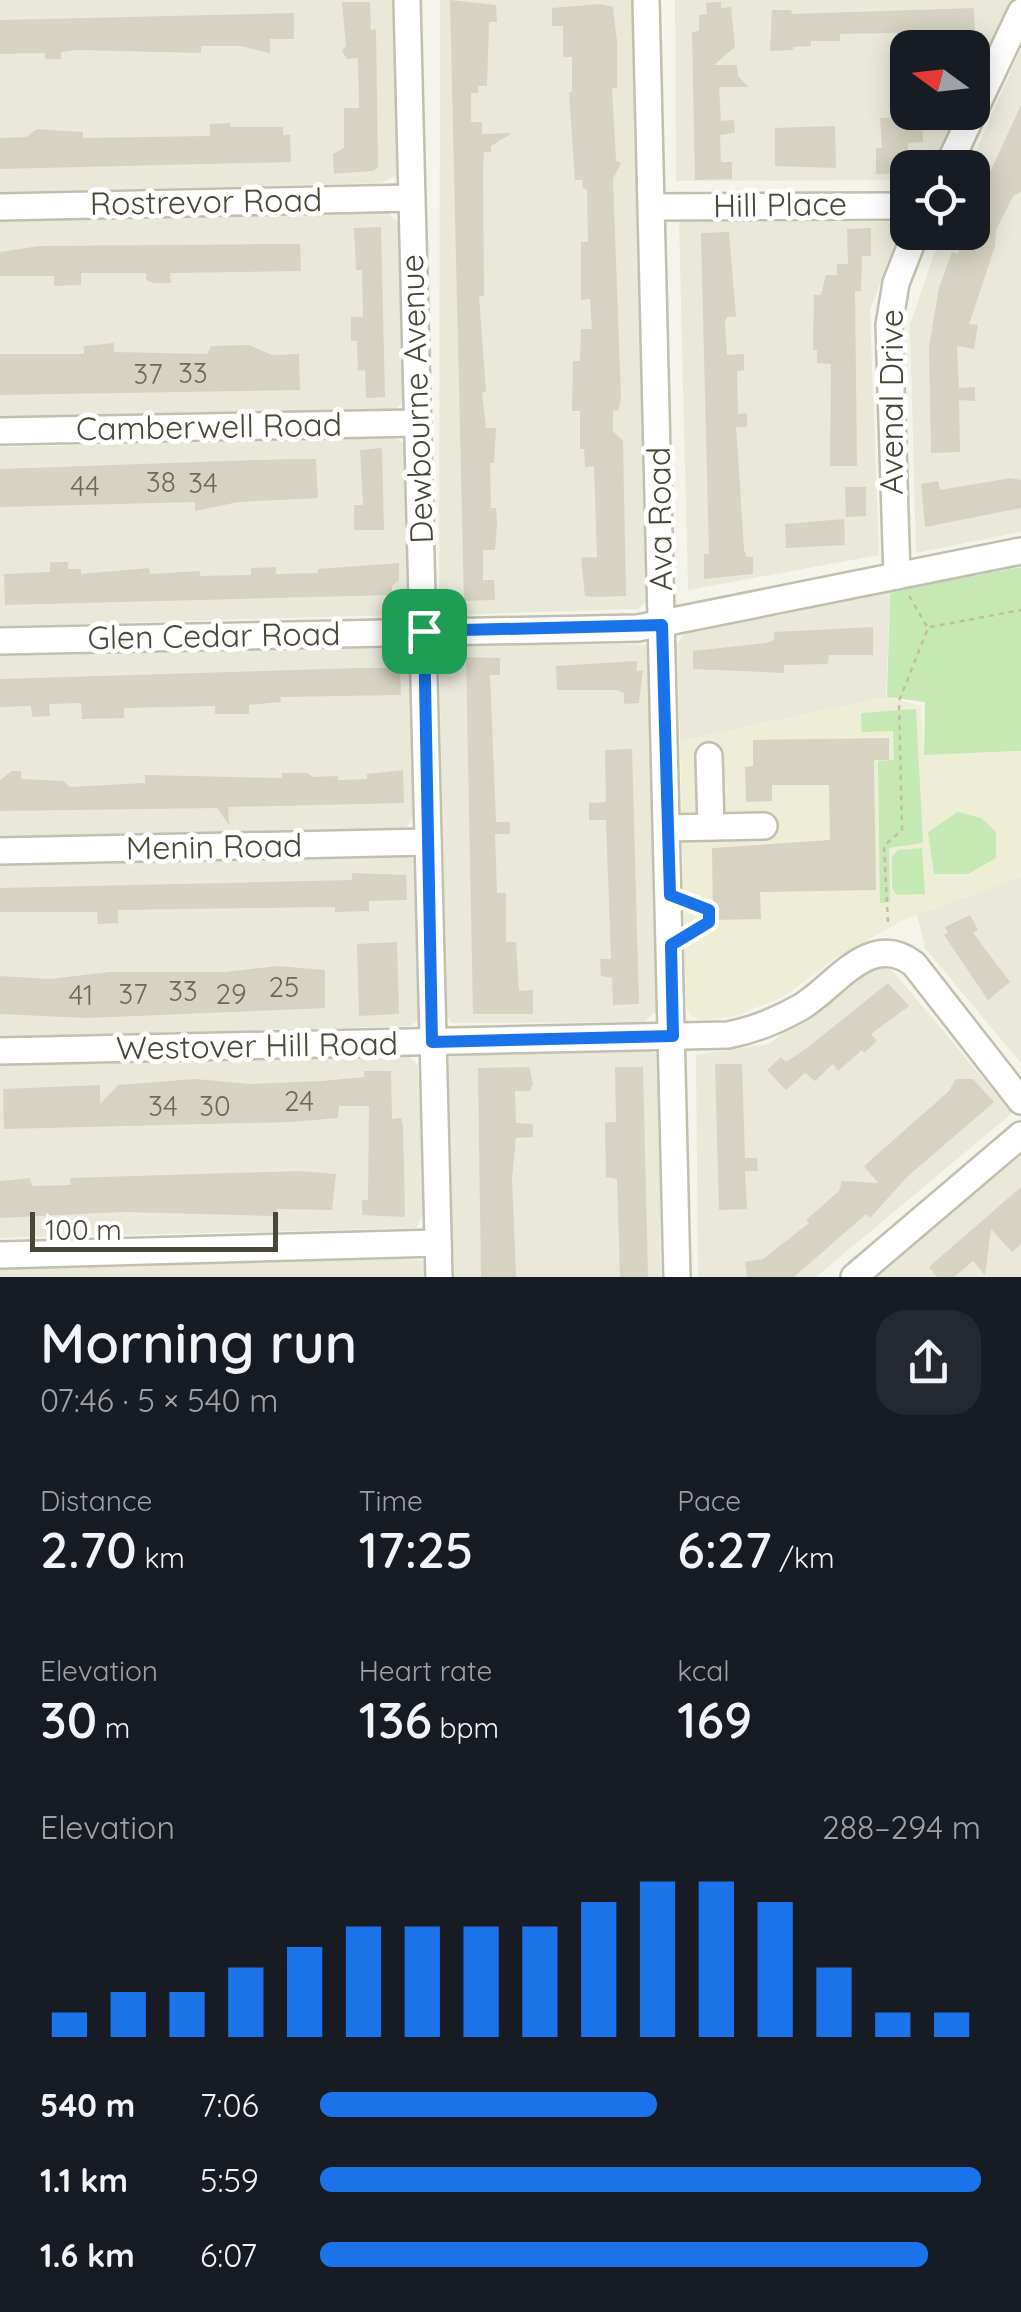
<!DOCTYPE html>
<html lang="en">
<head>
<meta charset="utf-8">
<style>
  body { margin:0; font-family:Quicksand,sans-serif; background:#242831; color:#f1f3f6; height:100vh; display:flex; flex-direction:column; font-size:38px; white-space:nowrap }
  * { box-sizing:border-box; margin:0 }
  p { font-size:32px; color:#9ea1a6 }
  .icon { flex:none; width:55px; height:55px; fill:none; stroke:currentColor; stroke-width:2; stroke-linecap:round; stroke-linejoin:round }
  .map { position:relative; height:1277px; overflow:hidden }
  .drawer { display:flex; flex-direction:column; background:#171b24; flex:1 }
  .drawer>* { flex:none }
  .needle { width:65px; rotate:285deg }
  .controls { position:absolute; left:890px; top:30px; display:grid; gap:20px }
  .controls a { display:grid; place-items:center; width:100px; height:100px; border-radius:20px; background:#171b24; box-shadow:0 5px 25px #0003; font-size:50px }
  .scale { position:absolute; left:30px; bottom:25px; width:248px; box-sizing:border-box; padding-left:10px; border:5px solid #494738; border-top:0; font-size:28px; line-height:35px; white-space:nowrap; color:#494738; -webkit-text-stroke:8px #fff; paint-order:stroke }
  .pin { position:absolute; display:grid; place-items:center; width:85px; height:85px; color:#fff; margin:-42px; border-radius:20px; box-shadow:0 5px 15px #0006 }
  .round { display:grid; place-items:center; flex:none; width:105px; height:105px; border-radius:30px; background:#242831 }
  .headline { display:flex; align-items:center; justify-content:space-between; height:170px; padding:0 40px }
  h1 { font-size:55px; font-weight:600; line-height:75px }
  .stats { display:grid; grid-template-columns:repeat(3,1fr); gap:15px; height:170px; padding:10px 40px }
  .stats div { display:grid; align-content:center }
  .stats b { font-size:50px; font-weight:600 }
  .stats small { font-size:28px; font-weight:400 }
  .stats p { font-size:28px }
  .chart { height:280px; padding:20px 40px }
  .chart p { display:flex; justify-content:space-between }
  .chart svg { width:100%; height:180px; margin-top:10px; stroke:#1a73e8; stroke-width:6 }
  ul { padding:0 40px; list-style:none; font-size:32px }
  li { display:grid; grid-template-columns:160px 120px 1fr; align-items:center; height:75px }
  li i { height:25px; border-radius:12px; background:#1a73e8 }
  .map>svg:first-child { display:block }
  .residential { fill:#e9e8d9 }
  .education { fill:#eeedd5 }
  .green { fill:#c5e9b4 }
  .building { fill:#d7d3c0 }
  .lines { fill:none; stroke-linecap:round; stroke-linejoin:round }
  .minor-casing { stroke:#c1bfad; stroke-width:30 }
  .path { stroke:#c3be9e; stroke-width:2.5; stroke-dasharray:5 5; stroke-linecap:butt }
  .minor { stroke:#fff; stroke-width:25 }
  .route-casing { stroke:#fff; stroke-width:20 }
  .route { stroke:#1a73e8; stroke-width:12 }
  .labels { text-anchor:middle; stroke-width:10; stroke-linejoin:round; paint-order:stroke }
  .number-label { font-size:28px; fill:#6c6a5a }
  .street-label { font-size:32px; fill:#494738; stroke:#fff }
</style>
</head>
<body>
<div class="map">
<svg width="1021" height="1277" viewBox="0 0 1021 1277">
  <rect width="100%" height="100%" fill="#f5f4eb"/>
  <!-- residential -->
  <g class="residential">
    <path d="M0,0H396L400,174L381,183L0,192Z"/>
    <path d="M440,0H635L650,598L638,609L448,615L439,608Z"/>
    <path d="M675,0H1013L973,88L972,48H908V112L961,113L936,167L908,168L907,180L676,181Z"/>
    <path d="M1021,48V532L916,553L910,325L941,233L972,232L969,167Z"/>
    <path d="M384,209L401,225L405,399L394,410L0,420V220Z"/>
    <path d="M679,222H904L870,310L879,555L688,590Z"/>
    <path d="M394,438L406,445L411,599L399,615L0,626V447Z"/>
    <path d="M890,592L886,697L680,741L677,644L687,631Z"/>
    <path d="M651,644L656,1012L643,1022L452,1023L447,1016L439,656L442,649L450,645Z"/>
    <path d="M399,648L412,657L416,813L405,829L0,839V656Z"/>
    <path d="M397,855L415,859L418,866L420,1019L410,1026L0,1037V864Z"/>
    <path d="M1021,877V1063L925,948L917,915Z"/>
    <path d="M881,957L1012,1113L816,1277H698L696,1055L769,1044Z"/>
    <path d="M645,1048L658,1055L661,1277H453L449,1057L459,1052Z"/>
    <path d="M406,1053L418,1066L424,1213L416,1228L0,1238V1063Z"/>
    <path d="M1021,1146V1277H871Z"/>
    <path d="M410,1259L424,1261L428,1277H0V1265Z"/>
  </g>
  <!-- education -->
  <path class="education" d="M887,697L921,706L924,755L1021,751V877L903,920L836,958L783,997L735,1016L701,1020L691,1016L686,1007L680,741Z"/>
  <!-- green -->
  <g class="green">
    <path d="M1021,567V751L924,755L925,702L887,697L890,592Z"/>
    <path d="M916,709L923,843L889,848L890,902L880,903L878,761L894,760L893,731L862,732L861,713Z"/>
    <path d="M958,812L981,818L996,832V858L968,874H934L928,832Z"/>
    <path d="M922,848L925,894L897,895L892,888V857L898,850Z"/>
  </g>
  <!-- building -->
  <g class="building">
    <path d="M450,0L496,5L497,22H489L487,86H478V93H471V122H482V134L512,133L491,146V152H484L483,169L484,296H479L486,392H482L486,428H496L494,463H490L491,508H496L497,524L495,550H483V580H494L495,600L464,601Z"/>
    <path d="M342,2H370L371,30L376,29L378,168L372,171L334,174L333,154L344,148V108H359L358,58L347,59L342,51L346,46Z"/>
    <path d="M721,2V8L731,7L735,47L714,65H737L738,76L748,87H719L721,121L734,120L735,133L720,135L721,162H732V179L695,180L692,32L699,31V15L707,14L706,3Z"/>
    <path d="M600,4L613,7L617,42V88H612L616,161L621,163L613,179L621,399L618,410L613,411V431L623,441L626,596L596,597L585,596L581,558L597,557L594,466L585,467L584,449H580V411H572L573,361H580L581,329H592L590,299L581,300V242H588L587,189H583L582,180H575L569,92H572V57H563V26H552V8Z"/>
    <path d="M974,8L975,41L957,46L938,42L937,32L840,34V41H811V46L793,47V50L770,51L772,10H791L792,14Z"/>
    <path d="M294,13V39H270V53L240,46H201V53L78,50L61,52V59H45V53L0,54V20Z"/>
    <path d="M1021,105V192L1013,196L996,230L995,246L969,324L978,325L974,349L957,346L959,388L975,387V401L959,400L960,452L931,453L929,347L939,288L952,252L958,254L964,232H972V211Z"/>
    <path d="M908,112H922L923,142L908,143L907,173L876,174V148H882L880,118L908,117Z"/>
    <path d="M230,123V127H283V135H290L291,162L0,169V138L26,137L37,129L83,132V138L210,136V124Z"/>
    <path d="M835,126L836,168L775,166V128Z"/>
    <path d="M381,227L385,397L366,398L365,370L358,371L357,341H351V317H363L362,270H356L354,228Z"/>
    <path d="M871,228V256H862L861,291H855L857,466H830L831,364L817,363V350H813L814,295H821L826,275H837V264H848L847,229Z"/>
    <path d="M729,232L736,317H727L725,323L727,355L744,354V370L737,371L738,414L747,413V427H736L738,455L744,550L747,557H753V574L704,579V554H709L701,233Z"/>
    <path d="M300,244L301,271L170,273L171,283H154L146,280V273H81V285L54,286V276H0V252L40,246Z"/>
    <path d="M114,343V352L207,354L211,346L249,345L272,355L299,354L300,390L0,395V354H84V346Z"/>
    <path d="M382,448L384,530H354V505H363L360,450Z"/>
    <path d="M288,459H316L318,498L238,502L195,511V502L0,507V469Z"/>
    <path d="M1011,478L1021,480V508L925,527L921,484L938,481L940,490Z"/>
    <path d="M845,487H866V516L846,517Z"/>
    <path d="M844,519L845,545L786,548L785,524Z"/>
    <path d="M50,562H68V569H81V574L149,568L150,574L200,571V576L251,575V568L276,567V574L318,573V569L399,563V580L392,586V595L5,605L4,574L50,572Z"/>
    <path d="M873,627V655H829L828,664L784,665V673L693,669V651L766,643L774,640V632Z"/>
    <path d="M466,657L500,658V675H490L496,822H510V834H495L497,893H506V942H516L519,991L533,990V1014H473Z"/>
    <path d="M637,661V671L643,670L639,703L624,704V693L616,690H557L556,666Z"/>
    <path d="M359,668H400L401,695L280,697L281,702L249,705V714H215V706L124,708V718L82,719L81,703L49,704L50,716L32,717L31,706L0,707V679Z"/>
    <path d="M889,738V760H874L876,890L760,892L761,919L713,920L712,848L830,840L829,785H772V801L746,802L745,767L753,766V740Z"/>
    <path d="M632,749L639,1004L613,1005L612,978L601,976L600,959H611L606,820H589V803L606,802L605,750Z"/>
    <path d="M403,770L404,803L228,807L229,825L217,808L0,811V780L12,771H21V779L63,781L70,787L145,783V775L282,778V773H307L313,777L338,776V780L367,779V774Z"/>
    <path d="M352,873L406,875L407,900L369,901V911L335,912V907L118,910V923L98,924L97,912H0V888L352,880Z"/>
    <path d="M970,915L978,930L973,933L1010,982L988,1000L944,935L948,933L945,927Z"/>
    <path d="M397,942L399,1014L359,1016L357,944Z"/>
    <path d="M277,966L325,970V1008L87,1018L0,1014V976L50,979L110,972H225Z"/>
    <path d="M888,983L909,1006L871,1034L877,1041L864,1053L862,1050L838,1071L833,1064L815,1081L805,1073L786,1090L767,1070L781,1057L786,1062L807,1048Z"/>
    <path d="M715,1064H742L745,1158H757L758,1171H745L747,1209L719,1210Z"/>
    <path d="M529,1067L533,1084L530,1091H515L516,1123L533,1124V1137L516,1138L512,1177L516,1277H481L478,1068Z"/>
    <path d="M615,1067H643L648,1277H620L617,1179L606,1177L605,1123L616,1122Z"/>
    <path d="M364,1071H391L392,1119L401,1118L403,1126L405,1217L362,1215V1200H368L369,1106H339L338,1118L290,1122L4,1129L3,1089L100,1085V1104L118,1085L195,1079L250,1084L322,1081L364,1077Z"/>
    <path d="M956,1079H973L994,1102L908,1176L870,1218L866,1214L794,1277H747L745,1262L763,1259L809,1223L806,1220L839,1191L842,1181L878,1183L864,1166L949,1091Z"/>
    <path d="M300,1171L336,1174L332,1210L277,1209V1216L122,1212L0,1218V1181L30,1178L32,1186L71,1185L70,1178Z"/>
    <path d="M1021,1187V1244L1012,1252L991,1229L985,1275L973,1261L954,1277H937L929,1267Z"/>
  </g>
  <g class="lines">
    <defs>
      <g id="minor">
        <path d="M407,0L439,1277"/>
        <path d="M646,0L677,1277"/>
        <path d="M947,168L1021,12"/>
        <path d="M0,207L411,198"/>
        <path d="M652,207L908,206"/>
        <path d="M0,431L417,423"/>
        <path d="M897,576L889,325L896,283L916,232"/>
        <path d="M0,641L638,628L1021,551"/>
        <path d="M709,756L711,827"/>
        <path d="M668,828L764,826"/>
        <path d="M0,851L428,842"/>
        <path d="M0,1051L728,1035C754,1030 778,1020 801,1007C836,986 870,930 914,964L1021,1101"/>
        <path d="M0,1255L438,1243"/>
        <path d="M854,1277L1021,1135"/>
      </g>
    </defs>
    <!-- minor casing -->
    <use href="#minor" class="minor-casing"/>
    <!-- path -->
    <g class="path">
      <path d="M930,627L1021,610"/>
      <path d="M690,903L709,911V922L691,932"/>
      <path d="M888,922L884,846L902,830L899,701L928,628L908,594"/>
    </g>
    <!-- minor -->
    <use href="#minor" class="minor"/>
  </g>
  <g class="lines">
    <defs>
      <path id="route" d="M662,625L670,895L709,910V922L671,945L673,1036L432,1042L424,631Z"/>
    </defs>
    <!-- route casing -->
    <use href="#route" class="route-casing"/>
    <!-- route -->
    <use href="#route" class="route"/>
  </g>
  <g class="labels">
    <!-- number labels -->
    <g class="number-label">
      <text x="193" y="383">33</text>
      <text x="148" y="384">37</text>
      <text x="161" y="492">38</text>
      <text x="203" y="493">34</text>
      <text x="85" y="496">44</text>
      <text x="284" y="997">25</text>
      <text x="183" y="1001">33</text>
      <text x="133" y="1004">37</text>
      <text x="231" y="1004">29</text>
      <text x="81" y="1005">41</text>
      <text x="299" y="1111">24</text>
      <text x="163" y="1116">34</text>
      <text x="215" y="1116">30</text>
    </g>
    <!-- street labels -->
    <g class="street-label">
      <text transform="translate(206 202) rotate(-1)" y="11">Rostrevor Road</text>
      <text transform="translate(780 205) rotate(-1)" y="11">Hill Place</text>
      <text transform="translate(417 399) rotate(-92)" y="11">Dewbourne Avenue</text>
      <text transform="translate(892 402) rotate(-90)" y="11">Avenal Drive</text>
      <text transform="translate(209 427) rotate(-1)" y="11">Camberwell Road</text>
      <text transform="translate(660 519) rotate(-91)" y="11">Ava Road</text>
      <text transform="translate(214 636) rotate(-1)" y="11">Glen Cedar Road</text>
      <text transform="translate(214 847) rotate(-1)" y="11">Menin Road</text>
      <text transform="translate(257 1046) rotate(-1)" y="11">Westover Hill Road</text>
    </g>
  </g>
</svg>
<div class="controls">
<a><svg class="needle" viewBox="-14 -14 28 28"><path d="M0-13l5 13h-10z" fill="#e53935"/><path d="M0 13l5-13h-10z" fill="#9ea1a6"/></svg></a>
<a><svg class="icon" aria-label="locate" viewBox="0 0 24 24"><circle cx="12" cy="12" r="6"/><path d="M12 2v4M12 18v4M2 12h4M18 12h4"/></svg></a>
</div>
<div class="scale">100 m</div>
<div class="pin" style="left:424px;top:631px;background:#1e9e55"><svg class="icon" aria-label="arrive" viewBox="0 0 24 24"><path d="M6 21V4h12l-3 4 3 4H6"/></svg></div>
</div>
<section class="drawer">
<div class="headline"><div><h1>Morning run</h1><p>07:46 · 5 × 540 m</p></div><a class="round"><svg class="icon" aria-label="share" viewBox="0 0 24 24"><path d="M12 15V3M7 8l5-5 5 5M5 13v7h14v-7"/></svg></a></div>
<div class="stats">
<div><p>Distance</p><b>2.70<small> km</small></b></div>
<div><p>Time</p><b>17:25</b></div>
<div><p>Pace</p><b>6:27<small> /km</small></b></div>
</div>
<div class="stats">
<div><p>Elevation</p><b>30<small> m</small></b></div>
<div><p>Heart rate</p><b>136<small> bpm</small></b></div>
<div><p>kcal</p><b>169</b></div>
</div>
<div class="chart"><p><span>Elevation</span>288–294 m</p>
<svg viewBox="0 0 160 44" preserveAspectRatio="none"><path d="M5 44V38M15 44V33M25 44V33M35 44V27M45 44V22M55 44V17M65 44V17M75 44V17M85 44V17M95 44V11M105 44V6M115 44V6M125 44V11M135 44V27M145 44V38M155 44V38"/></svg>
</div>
<ul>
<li><b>540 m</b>7:06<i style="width:51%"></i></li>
<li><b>1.1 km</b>5:59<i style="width:100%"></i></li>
<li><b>1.6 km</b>6:07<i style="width:92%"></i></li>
</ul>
</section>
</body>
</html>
